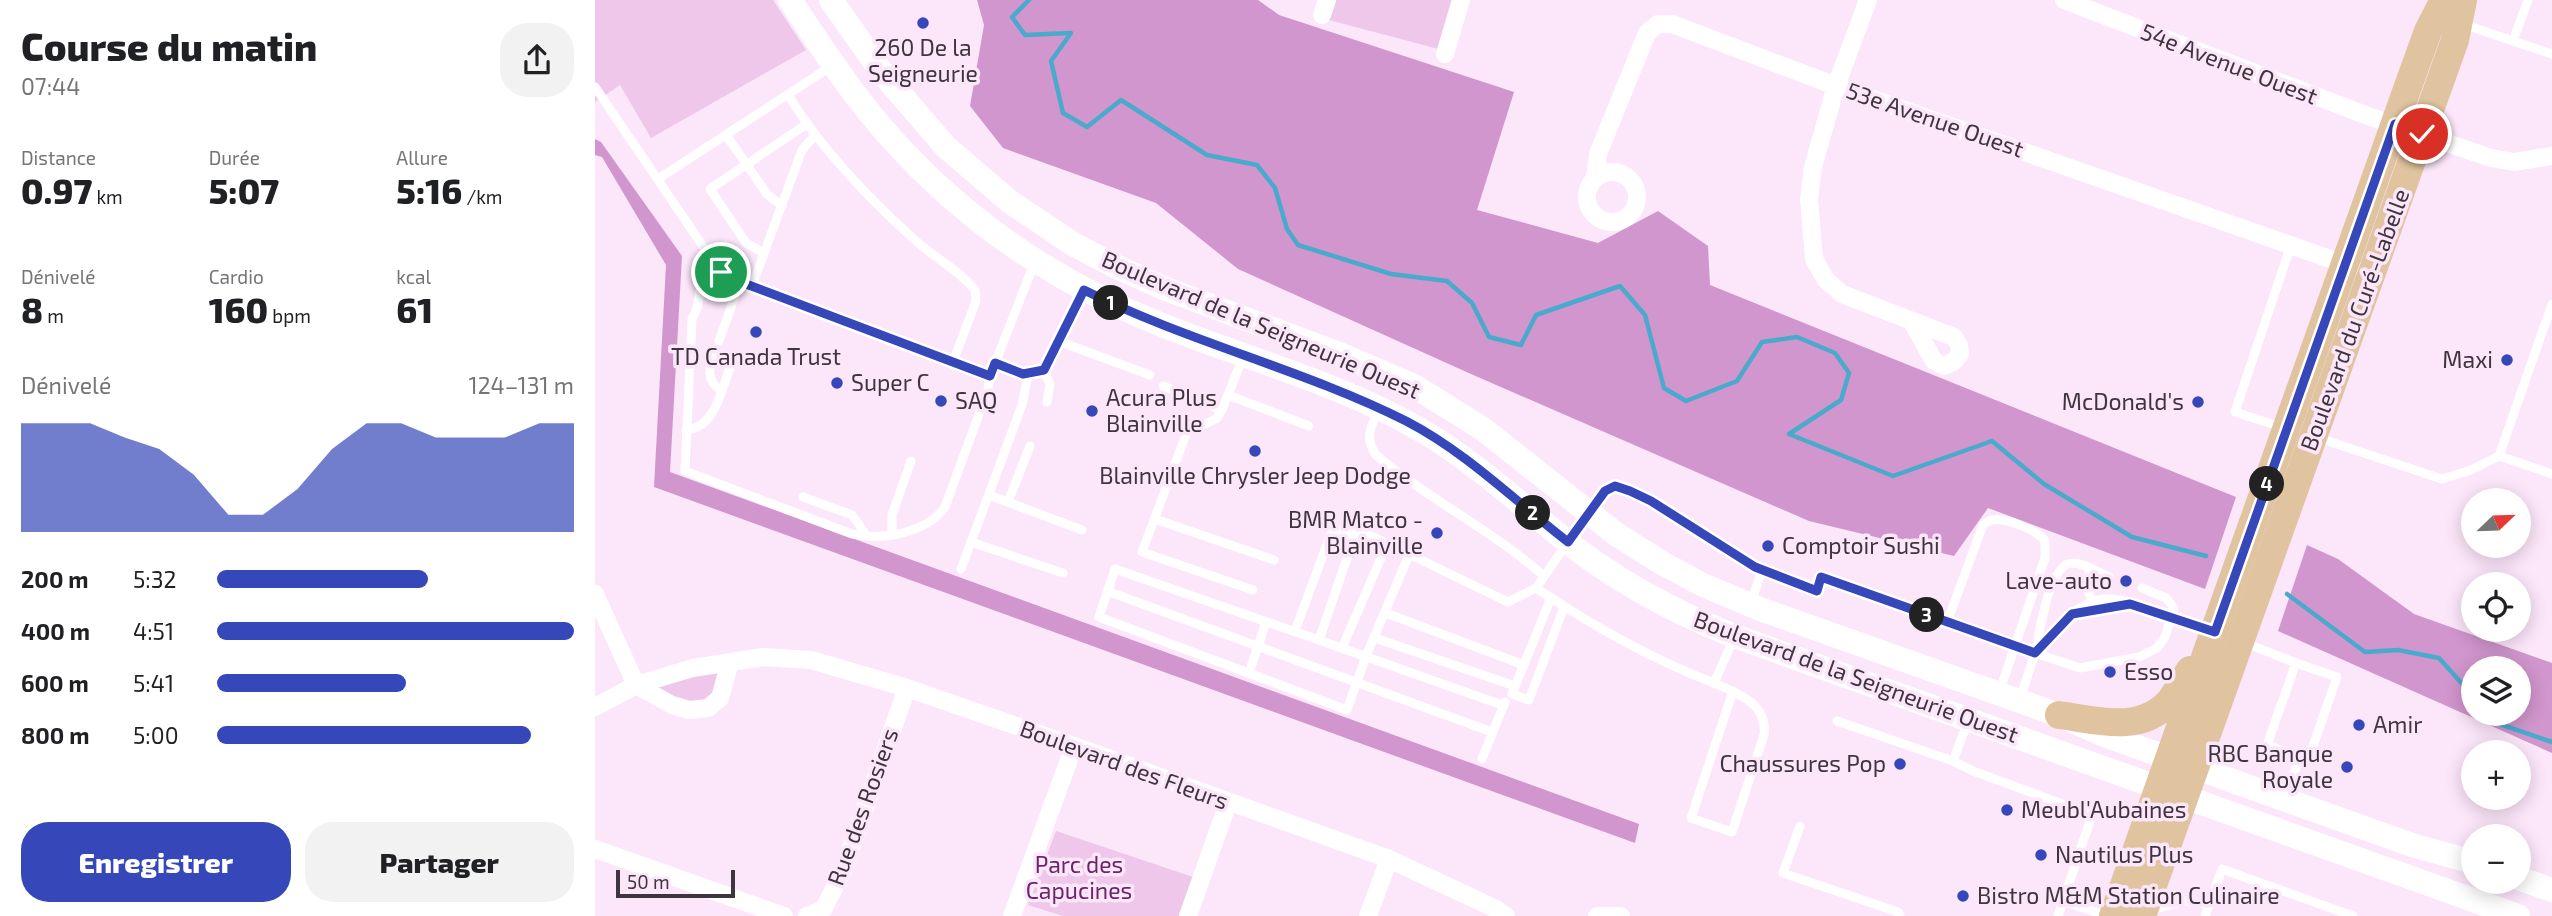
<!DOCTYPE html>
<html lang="fr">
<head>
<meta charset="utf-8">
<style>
  body { margin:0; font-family:"Exo 2",sans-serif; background:#f2f2f2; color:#202124; height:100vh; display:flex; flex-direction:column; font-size:26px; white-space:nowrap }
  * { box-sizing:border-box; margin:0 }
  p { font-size:23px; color:#757577 }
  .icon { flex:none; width:38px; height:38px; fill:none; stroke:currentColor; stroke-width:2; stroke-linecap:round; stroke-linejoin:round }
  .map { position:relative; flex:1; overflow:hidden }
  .drawer { display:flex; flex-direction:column; background:#fff; width:595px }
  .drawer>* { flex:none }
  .needle { width:46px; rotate:67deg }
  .fabs { position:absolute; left:1866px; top:488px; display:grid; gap:14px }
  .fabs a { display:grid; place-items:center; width:70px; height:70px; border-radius:50%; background:#fff; box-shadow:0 4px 18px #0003; font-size:35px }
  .scale { position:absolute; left:21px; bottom:18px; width:119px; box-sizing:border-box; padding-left:7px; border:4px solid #3f353e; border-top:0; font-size:19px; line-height:24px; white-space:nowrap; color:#3f353e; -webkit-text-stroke:5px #fce6fa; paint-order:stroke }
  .pin { position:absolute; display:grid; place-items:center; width:60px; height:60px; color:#fff; margin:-30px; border:4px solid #fff; border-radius:50%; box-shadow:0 2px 7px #0007 }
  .km { position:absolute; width:35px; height:35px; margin:-18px; border-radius:50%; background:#222; color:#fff; font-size:19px; line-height:35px; text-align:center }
  .round { display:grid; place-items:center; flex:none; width:74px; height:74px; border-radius:28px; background:#f2f2f2 }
  .headline { display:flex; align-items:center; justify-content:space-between; height:119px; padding:0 21px }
  h1 { font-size:38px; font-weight:800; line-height:52px }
  .stats { display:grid; grid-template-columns:repeat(3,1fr); gap:10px; height:119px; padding:7px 21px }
  .stats div { display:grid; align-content:center }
  .stats b { font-size:35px; font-weight:800 }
  .stats small { font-size:19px; font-weight:400 }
  .stats p { font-size:19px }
  .chart { height:196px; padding:14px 21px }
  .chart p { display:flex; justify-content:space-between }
  .chart svg { width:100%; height:126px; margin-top:7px; fill:#3647b9; opacity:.7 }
  .button { display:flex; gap:14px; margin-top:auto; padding:14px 21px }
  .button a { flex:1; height:80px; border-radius:28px; background:#3647b9; color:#fff; font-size:28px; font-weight:800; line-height:80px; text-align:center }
  .button a+a { background:#f2f2f2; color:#202124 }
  ul { padding:0 21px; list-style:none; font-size:23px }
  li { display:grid; grid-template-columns:112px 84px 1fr; align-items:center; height:52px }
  li i { height:18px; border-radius:9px; background:#3647b9 }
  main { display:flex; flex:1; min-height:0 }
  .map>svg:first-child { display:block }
  .green { fill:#eec7ea }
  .forest { fill:#d196cd; fill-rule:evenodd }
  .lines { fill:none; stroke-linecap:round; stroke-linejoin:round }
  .stream { stroke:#4aaacc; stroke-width:4.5 }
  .lane { stroke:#fff; stroke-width:9 }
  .street { stroke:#fff; stroke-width:18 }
  .secondary { stroke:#fff; stroke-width:24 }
  .primary { stroke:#e0c39f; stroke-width:28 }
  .route-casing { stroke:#fff; stroke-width:14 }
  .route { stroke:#3647b9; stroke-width:9 }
  .poi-dot { fill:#3647b9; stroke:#fce6fa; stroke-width:2.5 }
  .labels { text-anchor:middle; stroke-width:7; stroke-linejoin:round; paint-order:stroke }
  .poi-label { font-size:23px; fill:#3f353e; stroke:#fce6fa; text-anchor:start }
  .street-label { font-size:23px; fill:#3f353e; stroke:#fce6fa }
  .park-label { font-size:23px; fill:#6b2669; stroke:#fce6fa }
</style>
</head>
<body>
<main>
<section class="drawer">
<div class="headline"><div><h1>Course du matin</h1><p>07:44</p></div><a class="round"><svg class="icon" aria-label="share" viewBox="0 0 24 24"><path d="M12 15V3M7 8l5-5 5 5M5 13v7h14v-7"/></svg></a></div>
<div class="stats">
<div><p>Distance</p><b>0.97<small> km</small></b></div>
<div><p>Durée</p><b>5:07</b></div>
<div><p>Allure</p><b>5:16<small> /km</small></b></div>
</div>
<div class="stats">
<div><p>Dénivelé</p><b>8<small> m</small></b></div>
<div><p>Cardio</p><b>160<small> bpm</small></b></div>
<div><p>kcal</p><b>61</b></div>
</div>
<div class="chart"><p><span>Dénivelé</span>124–131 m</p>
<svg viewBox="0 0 160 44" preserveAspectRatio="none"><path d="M0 44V6L10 6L20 6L30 11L40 15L50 24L60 38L70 38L80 29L90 15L100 6L110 6L120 11L130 11L140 11L150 6L160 6V44z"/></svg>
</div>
<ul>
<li><b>200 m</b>5:32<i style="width:59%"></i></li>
<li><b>400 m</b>4:51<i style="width:100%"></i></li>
<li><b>600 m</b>5:41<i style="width:53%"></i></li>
<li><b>800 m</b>5:00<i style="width:88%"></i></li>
</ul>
<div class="button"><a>Enregistrer</a><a>Partager</a></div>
</section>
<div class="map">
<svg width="1957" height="916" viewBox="0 0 1957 916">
  <rect width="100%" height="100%" fill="#fce6fa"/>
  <!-- green -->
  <g class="green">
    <path d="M0,0H178L211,50L56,138L25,85L0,102Z"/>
    <path d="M735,0H866L851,51L730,19Z"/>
    <path d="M128,668L120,697L96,705L57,690L99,674Z"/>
    <path d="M461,831L601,878L584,916H468L433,905Z"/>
  </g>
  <!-- forest -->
  <g class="forest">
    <path d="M382,0H663L684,15L919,92L882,210L1003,243L1063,211L1113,246L1115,285L1641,497L1610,589L1393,508L1359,556L1214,521L876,374L643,269L561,203L408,148L375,106L389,25Z"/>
    <path d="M0,139L6,142L87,256L75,472L1044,824L1040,843L59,487L71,265L7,157L0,155Z"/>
    <path d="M1712,545L1743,559L1819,614L1957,663V753L1683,631ZM1923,668V714H1878V668Z"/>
  </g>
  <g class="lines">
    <!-- stream -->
    <g class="stream">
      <path d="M434,0L417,17L430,35L476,33L456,61L468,113L492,127L526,100L612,155L662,165L680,188L692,229L703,245L796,274L852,281L877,303L894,337L926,345L941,315L1025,286L1050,315L1069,388L1091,401L1142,381L1167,342L1202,337L1240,353L1254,373L1246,400L1194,434L1298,476L1397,441L1449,484L1537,537L1611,556"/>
      <path d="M1692,594L1770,652L1803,650L1844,658L1878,696"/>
      <path d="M1894,714L1902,723L1957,742"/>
    </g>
    <!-- lane -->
    <g class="lane">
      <path d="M1868,24L1918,41L1933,0"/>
      <path d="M1918,41L1957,54"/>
      <path d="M0,87L122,267L135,278L395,376L439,264"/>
      <path d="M193,95C227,150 273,198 321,241C340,258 365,271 380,290L381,301L358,362"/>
      <path d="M131,135L172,194L187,206"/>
      <path d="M63,179L238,65"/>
      <path d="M169,253L151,243L115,189L212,124"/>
      <path d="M121,265C97,280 110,299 97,319L90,471L257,534C286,541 332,533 350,507L393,390L395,376"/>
      <path d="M157,286L207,150L220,135"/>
      <path d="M1957,304L1904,456L1957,474"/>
      <path d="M124,341L145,282"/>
      <path d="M463,341L555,375"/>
      <path d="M120,350C115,366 109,380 126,390"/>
      <path d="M400,363L428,374L449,370L489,291"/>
      <path d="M449,370L455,385L452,402"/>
      <path d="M568,386L627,410L648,357"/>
      <path d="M633,395L714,426"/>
      <path d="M627,410L621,419L592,432L547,552L658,590"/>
      <path d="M783,410C776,427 769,438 781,455C834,500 897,530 949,576"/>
      <path d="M1686,427L1640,412L1696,245"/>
      <path d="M91,430C120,428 126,391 135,368"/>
      <path d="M1721,437L1847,479L1876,470L1904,456"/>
      <path d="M394,495L487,530"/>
      <path d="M208,497L257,515L272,536"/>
      <path d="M413,502L435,446"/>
      <path d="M994,512C1000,503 1008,487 1020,486C1045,486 1129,550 1156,565C1176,576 1200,583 1222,591L1226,577L1420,646L1404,693"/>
      <path d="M560,519L679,560"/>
      <path d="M297,534V515L316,461"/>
      <path d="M376,542L468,573"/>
      <path d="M971,545L941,588C998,626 1055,659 1119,683L1139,638"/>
      <path d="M366,569L427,405L433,375"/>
      <path d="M1495,569L1491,585L1497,601"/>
      <path d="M512,591L897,732"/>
      <path d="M956,598L917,694L934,700L969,607"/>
      <path d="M1155,605L1167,570"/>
      <path d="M791,613L929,665"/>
      <path d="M1479,614L1534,604"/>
      <path d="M1352,622L1388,525C1392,523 1394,520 1398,520C1410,517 1444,531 1450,541V558L1420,646L1440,653"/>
      <path d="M700,631L738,528L760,536"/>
      <path d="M780,638L920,686"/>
      <path d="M724,640L520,569L504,617L752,710L771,656L814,555"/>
      <path d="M1648,642L1701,663L1672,745L1705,757L1690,798"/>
      <path d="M747,648L792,544"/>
      <path d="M1441,652C1444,633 1454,564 1477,563C1489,563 1503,572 1514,577"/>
      <path d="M1440,653C1461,631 1484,595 1518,599C1538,601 1558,611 1576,617L1579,608L1571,598L1547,588"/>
      <path d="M1701,663L1742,677L1716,752L1705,757"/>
      <path d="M654,673L671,622"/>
      <path d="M1119,683C1142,693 1173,703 1169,735L1137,832L1096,818L1138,691"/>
      <path d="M1425,699L1440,653L1485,668L1544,657L1562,648L1570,637L1576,617L1616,631"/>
      <path d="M907,705L724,640L762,529L913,602L941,588"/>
      <path d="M1242,721L1358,761"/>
      <path d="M1373,721L1358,761L1378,771L1497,815L1463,916"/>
      <path d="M887,759L910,702"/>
      <path d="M1205,826L1188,873L1303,912L1305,916"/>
      <path d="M1468,901L1512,916"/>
      <path d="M1554,911L1589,901L1615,904"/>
      <path d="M1610,916L1627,869L1758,916"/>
    </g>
    <!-- street -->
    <g class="street">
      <path d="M1273,0L1241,86L1218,167L1214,199L1219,259L1231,280L1247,294L1359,337L1364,345L1365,354L1358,362L1349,366L1339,361L1317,322"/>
      <path d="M1469,0L1773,116L1896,158L1919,162L1957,156"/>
      <path d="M727,15L732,0"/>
      <path d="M850,54L866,0"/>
      <circle cx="1017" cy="197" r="25"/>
      <path d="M1000,178L1003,154L1052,33L1063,24H1077L1241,86L1758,267"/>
      <path d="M0,594L41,685L77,705L94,710L113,708L125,698L135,662"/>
      <path d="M0,707L41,685L98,668L168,657L216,660L312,688L479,746L794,859L901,909L911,916"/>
      <path d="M0,849L189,916"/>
      <path d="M212,916L228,910L248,871L312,688"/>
      <path d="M417,916L479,746"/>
      <path d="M593,916L633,803"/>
      <path d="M773,916L794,859"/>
      <path d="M1002,916H1026"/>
    </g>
    <!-- secondary -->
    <g class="secondary">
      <path d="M195,0C220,38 245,76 273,111C353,210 454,281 572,327C653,359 749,385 824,429C883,463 931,510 984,551C1037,590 1095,620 1156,642L1923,916"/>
      <path d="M236,0L288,74L351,147L414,201L478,244L522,267L571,289L747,355L819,386L888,429L1021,534L1067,563L1108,585L1165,609L1464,715L1509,735L1817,845L1878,862"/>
      <path d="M1923,878L1957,890"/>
    </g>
    <!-- primary -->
    <g class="primary">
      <path d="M1464,715C1501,720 1545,734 1574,702C1582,692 1588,680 1595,670"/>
      <path d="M1518,916L1811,92L1833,31L1849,0"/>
      <path d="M1547,916L1860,40L1868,0"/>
    </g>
  </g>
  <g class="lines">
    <defs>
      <path id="route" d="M126,272L135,278L395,376L400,363L428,374L449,370L489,290C593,342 707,369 811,421C871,452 920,501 973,542L1010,491L1020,486L1035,491L1056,501L1160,567L1222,591L1226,577L1440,653L1477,614L1535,604L1620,632L1800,124L1827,134"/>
    </defs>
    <!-- route casing -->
    <use href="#route" class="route-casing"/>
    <!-- route -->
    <use href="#route" class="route"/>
  </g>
  <!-- markers -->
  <g class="poi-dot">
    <circle cx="328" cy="23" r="7"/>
    <circle cx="161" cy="332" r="7"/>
    <circle cx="1912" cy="360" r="7"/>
    <circle cx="242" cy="383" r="7"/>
    <circle cx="346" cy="401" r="7"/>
    <circle cx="1603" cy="402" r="7"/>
    <circle cx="497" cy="411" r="7"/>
    <circle cx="660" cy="451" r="7"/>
    <circle cx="842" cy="533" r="7"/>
    <circle cx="1173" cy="546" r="7"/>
    <circle cx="1531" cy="581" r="7"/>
    <circle cx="1515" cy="672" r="7"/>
    <circle cx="1764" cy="725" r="7"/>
    <circle cx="1305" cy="764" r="7"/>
    <circle cx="1752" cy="767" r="7"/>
    <circle cx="1412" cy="810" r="7"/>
    <circle cx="1446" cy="855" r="7"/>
    <circle cx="1368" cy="896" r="7"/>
  </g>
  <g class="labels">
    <!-- poi labels -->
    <g class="poi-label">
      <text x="328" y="56" text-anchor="middle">260 De la<tspan x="328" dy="26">Seigneurie</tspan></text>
      <text x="161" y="365" text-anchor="middle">TD Canada Trust</text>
      <text x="1898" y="368" text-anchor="end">Maxi</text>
      <text x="256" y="391">Super C</text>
      <text x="511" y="406">Acura Plus<tspan x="511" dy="26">Blainville</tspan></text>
      <text x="360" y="409">SAQ</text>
      <text x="1589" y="410" text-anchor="end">McDonald's</text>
      <text x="660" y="484" text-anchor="middle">Blainville Chrysler Jeep Dodge</text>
      <text x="828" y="528" text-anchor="end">BMR Matco -<tspan x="828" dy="26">Blainville</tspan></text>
      <text x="1187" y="554">Comptoir Sushi</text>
      <text x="1517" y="589" text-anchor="end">Lave-auto</text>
      <text x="1529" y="680">Esso</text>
      <text x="1778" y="733">Amir</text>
      <text x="1738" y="762" text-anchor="end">RBC Banque<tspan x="1738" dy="26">Royale</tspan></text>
      <text x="1291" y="772" text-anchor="end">Chaussures Pop</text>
      <text x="1426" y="818">Meubl'Aubaines</text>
      <text x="1460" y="863">Nautilus Plus</text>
      <text x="1382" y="904">Bistro M&amp;M Station Culinaire</text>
    </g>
    <!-- street labels -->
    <g class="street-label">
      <text transform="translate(1634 64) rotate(21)" y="8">54e Avenue Ouest</text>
      <text transform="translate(1340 120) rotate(19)" y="8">53e Avenue Ouest</text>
      <text transform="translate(1760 320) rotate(-70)" y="8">Boulevard du Curé-Labelle</text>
      <text transform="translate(666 325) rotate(23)" y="8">Boulevard de la Seigneurie Ouest</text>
      <text transform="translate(1261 677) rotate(20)" y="8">Boulevard de la Seigneurie Ouest</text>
      <text transform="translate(529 765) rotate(20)" y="8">Boulevard des Fleurs</text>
      <text transform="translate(268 807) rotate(-70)" y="8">Rue des Rosiers</text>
    </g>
    <!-- park labels -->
    <g class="park-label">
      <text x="484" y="873">Parc des<tspan x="484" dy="26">Capucines</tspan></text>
    </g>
  </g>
</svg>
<div class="fabs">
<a><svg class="needle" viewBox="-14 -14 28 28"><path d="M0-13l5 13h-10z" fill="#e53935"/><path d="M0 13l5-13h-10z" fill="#757577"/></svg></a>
<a><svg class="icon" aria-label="locate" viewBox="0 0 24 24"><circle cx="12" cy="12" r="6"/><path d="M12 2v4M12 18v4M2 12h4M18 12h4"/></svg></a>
<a><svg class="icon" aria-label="layers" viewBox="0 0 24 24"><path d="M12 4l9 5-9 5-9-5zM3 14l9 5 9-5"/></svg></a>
<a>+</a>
<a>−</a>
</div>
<div class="scale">50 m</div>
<div class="pin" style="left:126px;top:272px;background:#1e9e55"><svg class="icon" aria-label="arrive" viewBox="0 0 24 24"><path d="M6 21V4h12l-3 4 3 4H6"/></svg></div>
<div class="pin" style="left:1827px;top:134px;background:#d93025"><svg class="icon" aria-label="check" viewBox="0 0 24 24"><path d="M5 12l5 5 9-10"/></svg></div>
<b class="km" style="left:516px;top:303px">1</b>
<b class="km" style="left:938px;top:513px">2</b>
<b class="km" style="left:1332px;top:615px">3</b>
<b class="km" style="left:1672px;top:484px">4</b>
</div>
</main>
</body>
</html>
